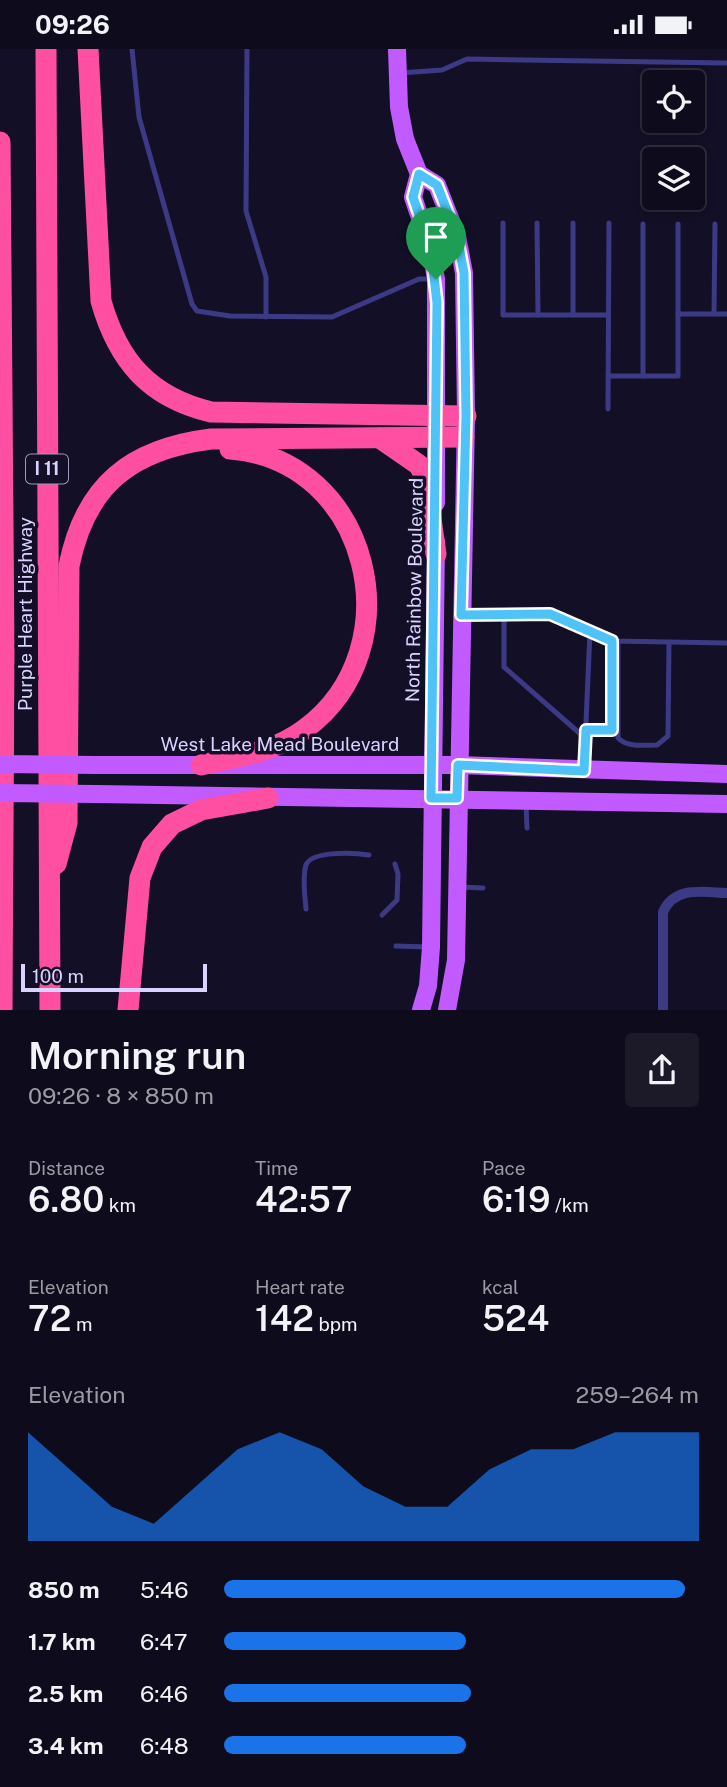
<!DOCTYPE html>
<html lang="en">
<head>
<meta charset="utf-8">
<style>
  body { margin:0; font-family:"Public Sans",sans-serif; background:#1c1929; color:#f1f3f6; height:100vh; display:flex; flex-direction:column; font-size:26px; white-space:nowrap }
  * { box-sizing:border-box; margin:0 }
  p { font-size:23px; color:#9b9ba3 }
  .icon { flex:none; width:38px; height:38px; fill:none; stroke:currentColor; stroke-width:2; stroke-linecap:round; stroke-linejoin:round }
  .map { position:relative; height:961px; overflow:hidden }
  .details { display:flex; flex-direction:column; background:#0e0b1c; flex:1 }
  .details>* { flex:none }
  .tools { position:absolute; left:642px; top:21px; display:grid; gap:14px }
  .tools a { display:grid; place-items:center; width:63px; height:63px; border-radius:7px; background:#0e0b1c; box-shadow:0 4px 10px #0003,0 0 0 2px #2e2b3b; font-size:35px }
  .scale { position:absolute; left:21px; bottom:18px; width:186px; box-sizing:border-box; padding-left:7px; border:4px solid #d9d4ff; border-top:0; font-size:19px; line-height:24px; white-space:nowrap; color:#d9d4ff; -webkit-text-stroke:5px #130f26; paint-order:stroke }
  .pin { position:absolute; display:grid; place-items:center; width:60px; height:60px; color:#fff; margin:-72px -30px; border-radius:50% 50% 50% 0; rotate:-45deg; box-shadow:0 0 7px #0007 }
  .pin .icon { rotate:45deg }
  .round { display:grid; place-items:center; flex:none; width:74px; height:74px; border-radius:7px; background:#1c1929 }
  .head { display:flex; align-items:center; justify-content:space-between; height:119px; padding:0 28px }
  h1 { font-size:38px; font-weight:600; line-height:52px }
  .stats { display:grid; grid-template-columns:repeat(3,1fr); gap:10px; height:119px; padding:7px 28px }
  .stats div { display:grid; align-content:center }
  .stats b { font-size:35px; font-weight:600 }
  .stats small { font-size:19px; font-weight:400 }
  .stats p { font-size:19px }
  .chart { height:196px; padding:14px 28px }
  .chart p { display:flex; justify-content:space-between }
  .chart svg { width:100%; height:126px; margin-top:7px; fill:#1a73e8; opacity:.7 }
  ul { padding:0 28px; list-style:none; font-size:23px }
  li { display:grid; grid-template-columns:112px 84px 1fr; align-items:center; height:52px }
  li i { height:18px; border-radius:9px; background:#1a73e8 }
  .status { display:flex; justify-content:space-between; align-items:center; height:49px; padding:0 35px; background:#0e0b1c; direction:ltr }
  .status svg { height:19px; fill:currentColor }
  .map>svg:first-child { display:block }
  .lines { fill:none; stroke-linecap:round; stroke-linejoin:round }
  .service { stroke:#3d3a85; stroke-width:5 }
  .minor { stroke:#3d3a85; stroke-width:10 }
  .primary { stroke:#c25bff; stroke-width:18 }
  .motorway { stroke:#ff4fa3; stroke-width:21 }
  .primary-bridge { stroke:#c25bff; stroke-width:18 }
  .route-casing { stroke:#fff; stroke-width:14 }
  .route { stroke:#4fc3f7; stroke-width:9 }
  .labels { text-anchor:middle; stroke-width:7; stroke-linejoin:round; paint-order:stroke }
  .shield { fill:#130f26; stroke:#9e99be; stroke-width:2 }
  .shield-label { font-size:18px; font-weight:bold; fill:#d9d4ff }
  .street-label { font-size:19px; fill:#d9d4ff; stroke:#130f26 }
</style>
</head>
<body>
<div class="status"><b>09:26</b><svg viewBox="0 0 49 12"><path d="M0 12V9h3v3zM5 12V6h3v6zM10 12V3h3v9zM15 12V0h3v12zM26 1h20v11H26zM47 4h2v5h-2z"/></svg></div>
<div class="map">
<svg width="727" height="961" viewBox="0 0 727 961">
  <rect width="100%" height="100%" fill="#130f26"/>
  <g class="lines">
    <!-- service -->
    <g class="service">
      <path d="M132,0L139,68L192,255L197,262L230,267L332,268L419,230H432"/>
      <path d="M247,0L246,162L266,228V268"/>
      <path d="M400,24L442,21L467,10L727,14"/>
      <path d="M503,174V266H608"/>
      <path d="M537,174L538,266"/>
      <path d="M573,174V266"/>
      <path d="M678,265H727"/>
      <path d="M714,265L715,175"/>
      <path d="M608,327H643V175"/>
      <path d="M643,327H678V175"/>
      <path d="M608,360L609,174"/>
      <path d="M467,566L550,565L613,592L727,594"/>
      <path d="M504,566V618L585,689"/>
      <path d="M618,592V689C628,699 644,696 657,696L668,687L669,593"/>
      <path d="M586,681H614"/>
      <path d="M612,681L613,592"/>
      <path d="M584,719L590,582"/>
      <path d="M526,754L527,779"/>
      <path d="M460,838L483,839"/>
      <path d="M306,860C305,847 302,828 306,816C312,801 356,804 369,806"/>
      <path d="M382,866L397,851L398,825L395,815"/>
      <path d="M396,897L428,898"/>
    </g>
    <!-- minor -->
    <path class="minor" d="M663,961V863C675,837 702,843 727,844"/>
    <!-- primary -->
    <g class="primary">
      <path d="M397,0L399,58L405,90L419,125L413,148L431,201L436,230V454"/>
      <path d="M419,125L437,136L457,187L464,224L466,367L456,911L447,961"/>
      <path d="M96,716H458L727,725"/>
      <path d="M96,745L727,755"/>
      <path d="M421,961L428,937L431,898L436,493"/>
    </g>
    <!-- motorway -->
    <g class="motorway">
      <path d="M46,0L50,961"/>
      <path d="M88,0L101,252C118,312 149,348 211,363L466,367"/>
      <path d="M0,93L4,603L2,961"/>
      <path d="M380,389L419,416L425,428L436,505"/>
      <path d="M201,716C237,708 275,703 305,680C415,599 370,410 230,400"/>
      <path d="M56,815L67,774L69,517C85,436 131,400 211,390L464,388"/>
      <path d="M128,961L140,829L152,798L172,775L201,761L268,749"/>
    </g>
    <!-- primary-bridge -->
    <g class="primary-bridge">
      <path d="M0,715L96,716"/>
      <path d="M0,744L96,745"/>
    </g>
  </g>
  <g class="lines">
    <defs>
      <path id="route" d="M419,125L437,136L457,187L464,224L466,367L461,566L550,565L612,592V681H586L584,722L458,716L457,749H431L437,254L431,201L413,148Z"/>
    </defs>
    <!-- route casing -->
    <use href="#route" class="route-casing"/>
    <!-- route -->
    <use href="#route" class="route"/>
  </g>
  <g class="labels">
    <!-- shield labels -->
    <rect class="shield" x="26" y="405.5" width="42" height="29" rx="5"/>
    <g class="shield-label">
      <text x="47" y="426">I 11</text>
    </g>
    <!-- street labels -->
    <g class="street-label">
      <text transform="translate(414 541) rotate(-89)" y="7">North Rainbow Boulevard</text>
      <text transform="translate(25 565) rotate(-90)" y="7">Purple Heart Highway</text>
      <text x="280" y="702">West Lake Mead Boulevard</text>
    </g>
  </g>
</svg>
<div class="tools">
<a><svg class="icon" aria-label="locate" viewBox="0 0 24 24"><circle cx="12" cy="12" r="6"/><path d="M12 2v4M12 18v4M2 12h4M18 12h4"/></svg></a>
<a><svg class="icon" aria-label="layers" viewBox="0 0 24 24"><path d="M12 4l9 5-9 5-9-5zM3 14l9 5 9-5"/></svg></a>
</div>
<div class="scale">100 m</div>
<div class="pin" style="left:436px;top:230px;background:#1e9e55"><svg class="icon" aria-label="arrive" viewBox="0 0 24 24"><path d="M6 21V4h12l-3 4 3 4H6"/></svg></div>
</div>
<section class="details">
<div class="head"><div><h1>Morning run</h1><p>09:26 · 8 × 850 m</p></div><a class="round"><svg class="icon" aria-label="share" viewBox="0 0 24 24"><path d="M12 15V3M7 8l5-5 5 5M5 13v7h14v-7"/></svg></a></div>
<div class="stats">
<div><p>Distance</p><b>6.80<small> km</small></b></div>
<div><p>Time</p><b>42:57</b></div>
<div><p>Pace</p><b>6:19<small> /km</small></b></div>
</div>
<div class="stats">
<div><p>Elevation</p><b>72<small> m</small></b></div>
<div><p>Heart rate</p><b>142<small> bpm</small></b></div>
<div><p>kcal</p><b>524</b></div>
</div>
<div class="chart"><p><span>Elevation</span>259–264 m</p>
<svg viewBox="0 0 160 44" preserveAspectRatio="none"><path d="M0 44V6L10 19L20 32L30 38L40 25L50 12L60 6L70 12L80 25L90 32L100 32L110 19L120 12L130 12L140 6L150 6L160 6V44z"/></svg>
</div>
<ul>
<li><b>850 m</b>5:46<i style="width:97%"></i></li>
<li><b>1.7 km</b>6:47<i style="width:51%"></i></li>
<li><b>2.5 km</b>6:46<i style="width:52%"></i></li>
<li><b>3.4 km</b>6:48<i style="width:51%"></i></li>
</ul>
</section>
</body>
</html>
